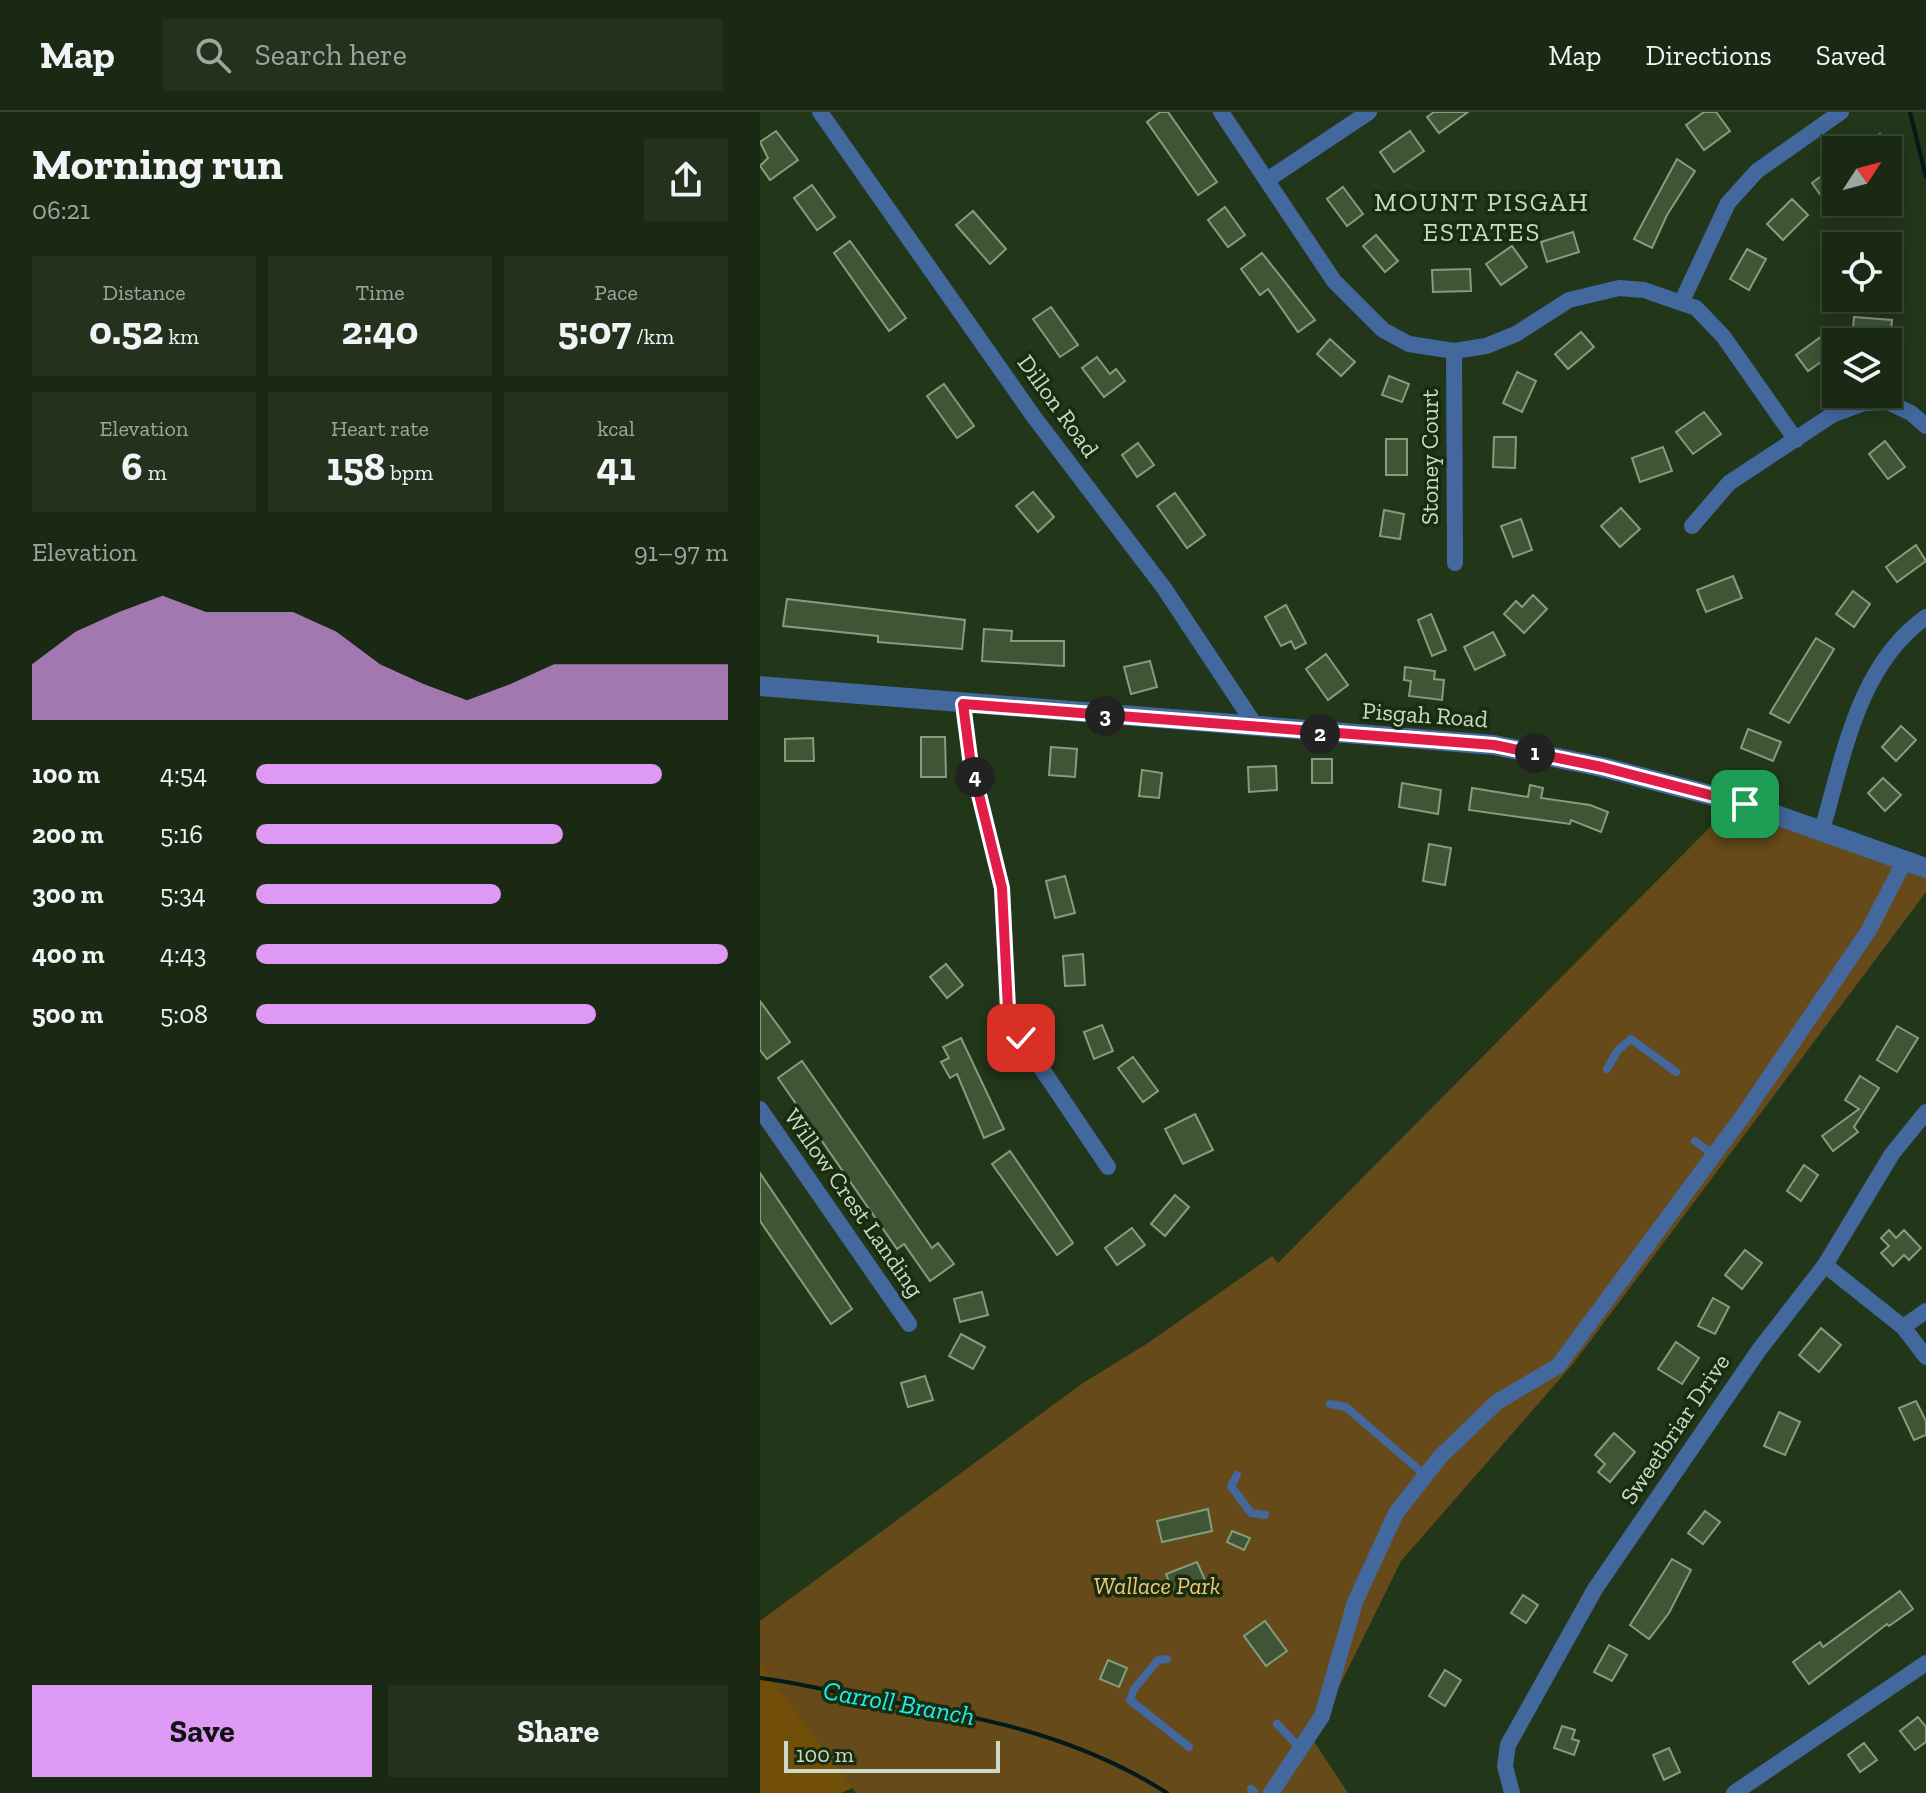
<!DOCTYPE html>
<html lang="en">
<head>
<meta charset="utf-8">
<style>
  body { margin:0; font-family:"Zilla Slab",serif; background:#23311d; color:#f1f3f6; height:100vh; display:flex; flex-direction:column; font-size:30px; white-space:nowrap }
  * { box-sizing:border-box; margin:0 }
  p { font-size:26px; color:#9fa6a0 }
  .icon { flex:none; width:44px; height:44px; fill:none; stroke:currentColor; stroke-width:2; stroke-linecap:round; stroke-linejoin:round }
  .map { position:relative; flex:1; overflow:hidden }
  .drawer { display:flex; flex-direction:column; background:#1a2914; width:760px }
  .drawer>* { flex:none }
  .needle { width:52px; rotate:54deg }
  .fabs { position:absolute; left:1062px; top:24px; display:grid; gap:16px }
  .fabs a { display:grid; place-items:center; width:80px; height:80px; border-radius:0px; background:#1a2914; box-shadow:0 4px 20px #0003,0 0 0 2px #384534; font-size:40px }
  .scale { position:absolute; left:24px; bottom:20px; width:216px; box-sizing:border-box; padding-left:8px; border:4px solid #ccd9c7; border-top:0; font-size:22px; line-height:28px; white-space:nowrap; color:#ccd9c7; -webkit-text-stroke:6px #182d10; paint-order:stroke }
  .pin { position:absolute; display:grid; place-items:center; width:68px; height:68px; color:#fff; margin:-34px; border-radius:16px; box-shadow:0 4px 12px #0006 }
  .km { position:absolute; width:40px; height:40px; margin:-20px; border-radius:50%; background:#222; color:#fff; font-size:22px; line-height:40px; text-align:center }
  .round { display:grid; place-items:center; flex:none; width:84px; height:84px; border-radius:0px; background:#23311d }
  .summary { display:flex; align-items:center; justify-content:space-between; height:136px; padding:0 32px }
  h1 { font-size:44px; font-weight:800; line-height:60px }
  .stats { display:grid; grid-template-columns:repeat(3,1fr); gap:12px; height:136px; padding:8px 32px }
  .stats div { display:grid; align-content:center; border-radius:0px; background:#23311d; text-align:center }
  .stats b { font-size:40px; font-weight:800 }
  .stats small { font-size:22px; font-weight:400 }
  .stats p { font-size:22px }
  .chart { height:224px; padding:16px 32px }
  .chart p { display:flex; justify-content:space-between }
  .chart svg { width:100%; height:144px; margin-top:8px; fill:#dd99f3; opacity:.7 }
  .button { display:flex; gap:16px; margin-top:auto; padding:16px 32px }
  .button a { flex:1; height:92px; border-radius:0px; background:#dd99f3; color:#111; font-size:32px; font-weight:800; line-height:92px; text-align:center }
  .button a+a { background:#23311d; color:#f1f3f6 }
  ul { padding:0 32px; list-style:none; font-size:26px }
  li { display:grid; grid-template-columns:128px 96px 1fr; align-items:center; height:60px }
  li i { height:20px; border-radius:10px; background:#dd99f3 }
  header { display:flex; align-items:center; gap:48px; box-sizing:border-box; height:112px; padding:0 40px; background:#1a2914; border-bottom:2px solid #384534 }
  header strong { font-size:38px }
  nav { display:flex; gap:44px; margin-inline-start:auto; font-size:28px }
  .search { width:560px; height:72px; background:#23311d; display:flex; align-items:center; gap:20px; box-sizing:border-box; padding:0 28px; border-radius:0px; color:#9fa6a0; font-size:30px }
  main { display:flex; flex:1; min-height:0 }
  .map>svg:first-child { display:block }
  .green { fill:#674a1a }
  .forest { fill:#724f09 }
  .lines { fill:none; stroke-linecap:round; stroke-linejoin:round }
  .stream { stroke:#021a1a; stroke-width:4 }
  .building { fill:#3f5536; stroke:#849d7b; stroke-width:2 }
  .service { stroke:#43689d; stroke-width:8 }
  .minor { stroke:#43689d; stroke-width:16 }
  .tertiary { stroke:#43689d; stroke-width:20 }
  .route-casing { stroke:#fff; stroke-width:16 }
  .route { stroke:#e11d48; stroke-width:10 }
  .labels { text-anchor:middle; stroke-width:7; stroke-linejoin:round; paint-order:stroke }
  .street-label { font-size:24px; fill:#ccd9c7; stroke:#182d10 }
  .park-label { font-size:24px; font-style:italic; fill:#f5c579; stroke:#182d10 }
  .neighbourhood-label { font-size:26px; letter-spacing:2px; fill:#ccd9c7; stroke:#182d10 }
  .water-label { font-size:26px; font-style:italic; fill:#1bf0f5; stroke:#182d10 }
</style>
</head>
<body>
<header>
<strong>Map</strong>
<div class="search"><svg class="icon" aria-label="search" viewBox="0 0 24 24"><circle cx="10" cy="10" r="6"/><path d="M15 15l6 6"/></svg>Search here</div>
<nav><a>Map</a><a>Directions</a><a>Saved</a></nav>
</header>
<main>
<section class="drawer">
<div class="summary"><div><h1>Morning run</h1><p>06:21</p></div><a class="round"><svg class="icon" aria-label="share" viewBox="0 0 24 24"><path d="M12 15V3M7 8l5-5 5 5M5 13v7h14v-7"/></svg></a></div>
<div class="stats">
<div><p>Distance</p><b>0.52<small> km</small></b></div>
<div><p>Time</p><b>2:40</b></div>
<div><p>Pace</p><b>5:07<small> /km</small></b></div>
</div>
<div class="stats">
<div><p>Elevation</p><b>6<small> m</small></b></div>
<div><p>Heart rate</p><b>158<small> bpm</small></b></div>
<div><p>kcal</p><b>41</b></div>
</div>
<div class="chart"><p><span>Elevation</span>91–97 m</p>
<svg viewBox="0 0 160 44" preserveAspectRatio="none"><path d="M0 44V27L10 17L20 11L30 6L40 11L50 11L60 11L70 17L80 27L90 33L100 38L110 33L120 27L130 27L140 27L150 27L160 27V44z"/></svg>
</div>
<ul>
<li><b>100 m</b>4:54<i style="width:86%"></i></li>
<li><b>200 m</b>5:16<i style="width:65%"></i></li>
<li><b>300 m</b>5:34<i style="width:52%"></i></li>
<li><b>400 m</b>4:43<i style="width:100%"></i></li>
<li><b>500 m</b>5:08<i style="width:72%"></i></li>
</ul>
<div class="button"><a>Save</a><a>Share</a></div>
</section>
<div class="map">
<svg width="1166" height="1681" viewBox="0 0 1166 1681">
  <rect width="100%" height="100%" fill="#22371a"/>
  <!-- green -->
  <path class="green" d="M975,690L1166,757V780L813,1252L641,1449L553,1628L588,1681H96L0,1550V1509L323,1271L388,1231L512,1144L518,1151Z"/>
  <!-- forest -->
  <path class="forest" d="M0,1550L92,1675V1676L81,1681H0Z"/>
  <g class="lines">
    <!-- stream -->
    <g class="stream">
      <path d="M1150,0L1166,65"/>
      <path d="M0,1566C37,1570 71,1580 108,1586C213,1603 315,1622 407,1681"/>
    </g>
  </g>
  <!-- building -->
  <g class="building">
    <path d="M400,0H408L457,70L438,83L387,10Z"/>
    <path d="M674,0H708L679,21L667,5Z"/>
    <path d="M944,0H956L970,19L944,38L926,13Z"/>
    <path d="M16,19L38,48L10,68L0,54L8,46L0,30Z"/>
    <path d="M650,19L664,39L634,60L620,40Z"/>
    <path d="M1120,22L1132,38H1098Z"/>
    <path d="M917,47L935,59L907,103L892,136L874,127Z"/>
    <path d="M1076,53V80L1064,88L1052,71Z"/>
    <path d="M52,73L75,105L57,118L34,86Z"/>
    <path d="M583,75L603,102L587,114L567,87Z"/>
    <path d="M1032,87L1048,103L1023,128L1007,112Z"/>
    <path d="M465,95L485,123L468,135L448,108Z"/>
    <path d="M213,99L246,137L230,152L196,113Z"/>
    <path d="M813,120L819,140L787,150L781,130Z"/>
    <path d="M616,123L638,149L625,160L603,134Z"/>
    <path d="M90,129L146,206L129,219L74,141Z"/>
    <path d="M752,134L767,155L741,173L726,152Z"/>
    <path d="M987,137L1006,147L989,178L970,167Z"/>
    <path d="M502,141L555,208L538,220L508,177L500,183L481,157Z"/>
    <path d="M710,157L711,179L673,180L672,158Z"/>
    <path d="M291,195L318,233L300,245L273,207Z"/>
    <path d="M1094,205L1132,208L1130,230L1092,226Z"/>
    <path d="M821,220L834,235L808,257L795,242Z"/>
    <path d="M1062,224L1072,242L1048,259L1036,243Z"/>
    <path d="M570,227L595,250L581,264L557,242Z"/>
    <path d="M337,245L350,262L356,257L365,269L344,285L322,256Z"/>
    <path d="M757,260L776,269L762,300L743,291Z"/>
    <path d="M629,264L649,272L642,290L622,283Z"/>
    <path d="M184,272L214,314L197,326L167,284Z"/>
    <path d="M944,300L961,322L933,342L916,320Z"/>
    <path d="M734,325H756L755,356L733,355Z"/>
    <rect x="626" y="327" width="21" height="36"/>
    <path d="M1125,329L1145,355L1128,367L1109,342Z"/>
    <path d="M378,331L394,353L377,365L362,343Z"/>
    <path d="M903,335L912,359L880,370L872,346Z"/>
    <path d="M273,380L294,405L278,420L256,394Z"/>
    <path d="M415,381L445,423L427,436L397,394Z"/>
    <path d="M861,396L880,417L860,435L841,414Z"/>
    <path d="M624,398L644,402L640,427L620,424Z"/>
    <path d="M761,407L772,438L753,445L741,414Z"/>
    <path d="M1156,433L1166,449L1137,470L1126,455Z"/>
    <path d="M973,464L982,486L946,500L937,478Z"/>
    <path d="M1093,479L1110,492L1094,515L1076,502Z"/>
    <path d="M773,483L787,497L764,521L744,502L756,489L762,495Z"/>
    <path d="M27,487L205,508L202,537L118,530V524L23,514Z"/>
    <path d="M526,493L546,531L535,537L531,529L521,534L505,505Z"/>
    <path d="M671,502L686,538L672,544L658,508Z"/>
    <path d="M224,517L252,519L251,529H304V554L222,549Z"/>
    <path d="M733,520L745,543L715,558L704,535Z"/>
    <path d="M1056,526L1074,537L1029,611L1010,601Z"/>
    <path d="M566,542L588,573L568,588L546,557Z"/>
    <path d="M390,549L397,575L371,582L364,555Z"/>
    <path d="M645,555L675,559L674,567L684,568L682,588L649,584L651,569L644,568Z"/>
    <path d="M1141,614L1156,628L1136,649L1122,635Z"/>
    <path d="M988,617L1021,630L1013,649L981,636Z"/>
    <path d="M161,625H185L186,665H161Z"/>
    <path d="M53,626L54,649H25V627Z"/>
    <path d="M291,635L317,637L315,665L289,663Z"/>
    <rect x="552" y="647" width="20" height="24"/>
    <path d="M516,654L517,678L489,680L488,655Z"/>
    <path d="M382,658L402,661L399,686L379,684Z"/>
    <path d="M1123,666L1141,683L1125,699L1108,681Z"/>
    <path d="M642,671L681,678L678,702L639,695Z"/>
    <path d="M770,673L783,676L781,686L830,693L848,700L841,720L811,708L810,712L709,698L712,676L768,685Z"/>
    <path d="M669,732L691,736L685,773L663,769Z"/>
    <path d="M305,764L315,801L295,806L286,769Z"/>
    <path d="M323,842L325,873L305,874L303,844Z"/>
    <path d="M186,852L203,873L187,886L170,865Z"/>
    <path d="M0,889L30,930L7,947L0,938Z"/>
    <path d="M342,913L353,939L334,947L324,920Z"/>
    <path d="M1137,914L1158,926L1137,960L1117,948Z"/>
    <path d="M201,926L244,1017L224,1026L197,962L190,966L181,950L189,946L183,935Z"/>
    <path d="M373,945L398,979L383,990L358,956Z"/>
    <path d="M42,949L172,1136L178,1131L194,1152L170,1169L144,1132L137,1137L18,966Z"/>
    <path d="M1100,964L1119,976L1094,1015L1098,1020L1073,1039L1062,1024L1099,997L1085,988Z"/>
    <path d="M435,1002L453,1038L423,1052L405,1017Z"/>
    <path d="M250,1039L313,1131L297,1143L232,1052Z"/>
    <path d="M1044,1053L1058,1063L1041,1089L1027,1079Z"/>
    <path d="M0,1061L92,1197L71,1212L0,1109Z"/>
    <path d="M415,1083L429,1095L405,1124L391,1112Z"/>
    <path d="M372,1116L385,1133L357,1153L345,1136Z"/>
    <path d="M1129,1118L1136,1126L1144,1118L1161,1136L1149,1148L1144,1143L1133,1154L1121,1141L1129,1134L1121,1126Z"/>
    <path d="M985,1138L1002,1151L982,1177L965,1163Z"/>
    <path d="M222,1180L228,1203L200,1210L194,1187Z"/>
    <path d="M953,1186L969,1195L955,1222L938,1214Z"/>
    <path d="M1061,1216L1081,1233L1059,1260L1039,1243Z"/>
    <path d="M201,1222L225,1235L213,1257L189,1244Z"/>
    <path d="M916,1230L939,1246L922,1272L898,1257Z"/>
    <path d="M165,1264L173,1288L148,1295L141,1271Z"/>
    <path d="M1156,1289L1166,1309V1323L1154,1328L1139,1296Z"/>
    <path d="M1019,1300L1040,1310L1025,1343L1004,1334Z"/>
    <path d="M854,1321L875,1340L850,1370L838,1360L845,1352L835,1343Z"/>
    <path d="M448,1397L452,1419L402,1430L397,1409Z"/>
    <path d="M945,1399L960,1410L943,1432L928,1421Z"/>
    <path d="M472,1419L490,1426L484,1438L467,1430Z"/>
    <path d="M912,1447L931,1458L909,1501L889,1527L870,1513Z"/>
    <path d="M437,1450L445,1468L414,1481L406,1462Z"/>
    <path d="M1140,1479L1153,1497L1129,1514L1127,1512L1049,1572L1033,1550L1060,1530L1063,1535Z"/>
    <path d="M763,1483L778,1493L766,1511L751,1501Z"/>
    <path d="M505,1509L527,1539L506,1554L484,1524Z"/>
    <path d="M849,1533L867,1543L852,1569L834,1560Z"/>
    <path d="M348,1548L367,1556L359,1575L340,1567Z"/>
    <path d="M685,1558L701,1568L685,1594L669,1584Z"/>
    <path d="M1158,1605L1166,1615V1630L1155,1638L1140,1619Z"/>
    <path d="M802,1614L815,1618L812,1627L819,1629L814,1643L794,1636Z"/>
    <path d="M1104,1631L1117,1648L1100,1660L1088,1643Z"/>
    <path d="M909,1636L920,1660L904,1668L893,1643Z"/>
  </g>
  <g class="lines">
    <!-- service -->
    <g class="service">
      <path d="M847,957L858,938L871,927L916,960"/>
      <path d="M935,1029L954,1043"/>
      <path d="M570,1292L586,1295L665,1363"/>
      <path d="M477,1363L471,1374L491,1401L505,1403"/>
      <path d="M407,1547L398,1548L374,1577L370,1588L429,1635"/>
      <path d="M517,1612L539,1635"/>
      <path d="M491,1677L495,1681"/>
    </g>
    <!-- minor -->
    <g class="minor">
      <path d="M60,0L274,305L404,476L497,616"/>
      <path d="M461,0L574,169L623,218L649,232L694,239L726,234L756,222L809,188L859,176L884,178L936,196L963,224L1036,328"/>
      <path d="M507,68L609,0"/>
      <path d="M922,189L968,91L997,59L1081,0"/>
      <path d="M694,239L695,451"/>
      <path d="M932,414L969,371L1072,303L1104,291L1128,290L1151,301L1166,314"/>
      <path d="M203,592L210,646L242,776L248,897L261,926L348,1055"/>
      <path d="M1062,718C1084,643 1098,553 1166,505"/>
      <path d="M0,997L149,1212"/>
      <path d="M1065,1153L1143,1215L1166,1245"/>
      <path d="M1143,1215L1166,1199"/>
      <path d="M511,1681L562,1604L595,1490L636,1401L680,1345L737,1290L798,1254L985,1001L1109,818L1145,748"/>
      <path d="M752,1681L745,1654L748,1633L835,1477L999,1238L1065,1153L1132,1042L1166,1000"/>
      <path d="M974,1681L1166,1551"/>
    </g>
    <!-- tertiary -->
    <path class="tertiary" d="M0,574L734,633L842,655L985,692L1166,756"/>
  </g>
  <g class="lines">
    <defs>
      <path id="route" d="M261,926L248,897L242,776L210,646L203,592L734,633L842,655L985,692"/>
    </defs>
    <!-- route casing -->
    <use href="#route" class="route-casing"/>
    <!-- route -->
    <use href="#route" class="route"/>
  </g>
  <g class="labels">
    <!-- street labels -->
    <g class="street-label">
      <text transform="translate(298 294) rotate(54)" y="8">Dillon Road</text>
      <text transform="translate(670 345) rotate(-90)" y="8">Stoney Court</text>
      <text transform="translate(665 603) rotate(4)" y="8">Pisgah Road</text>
      <text transform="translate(94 1091) rotate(55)" y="8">Willow Crest Landing</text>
      <text transform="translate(915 1317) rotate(-56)" y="8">Sweetbriar Drive</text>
    </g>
    <!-- park labels -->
    <g class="park-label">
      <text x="397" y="1482">Wallace Park</text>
    </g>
    <!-- neighbourhood labels -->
    <g class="neighbourhood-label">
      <text x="722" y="99">MOUNT PISGAH<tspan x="722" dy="30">ESTATES</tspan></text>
    </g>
    <!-- water labels -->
    <g class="water-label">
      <text transform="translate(139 1591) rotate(10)" y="9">Carroll Branch</text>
    </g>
  </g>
</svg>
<div class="fabs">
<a><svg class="needle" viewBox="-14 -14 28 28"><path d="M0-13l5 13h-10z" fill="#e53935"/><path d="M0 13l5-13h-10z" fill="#9fa6a0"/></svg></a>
<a><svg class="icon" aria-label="locate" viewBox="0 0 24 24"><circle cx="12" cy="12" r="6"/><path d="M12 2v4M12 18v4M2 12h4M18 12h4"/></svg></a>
<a><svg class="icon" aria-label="layers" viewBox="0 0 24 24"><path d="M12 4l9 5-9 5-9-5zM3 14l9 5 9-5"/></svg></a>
</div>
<div class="scale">100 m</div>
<div class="pin" style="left:985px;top:692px;background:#1e9e55"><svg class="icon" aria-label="arrive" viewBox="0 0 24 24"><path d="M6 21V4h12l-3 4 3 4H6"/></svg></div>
<div class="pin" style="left:261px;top:926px;background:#d93025"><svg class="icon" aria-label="check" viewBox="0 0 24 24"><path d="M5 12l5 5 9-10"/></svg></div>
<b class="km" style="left:775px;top:641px">1</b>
<b class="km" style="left:560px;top:622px">2</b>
<b class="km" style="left:345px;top:604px">3</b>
<b class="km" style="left:215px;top:665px">4</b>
</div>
</main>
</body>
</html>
